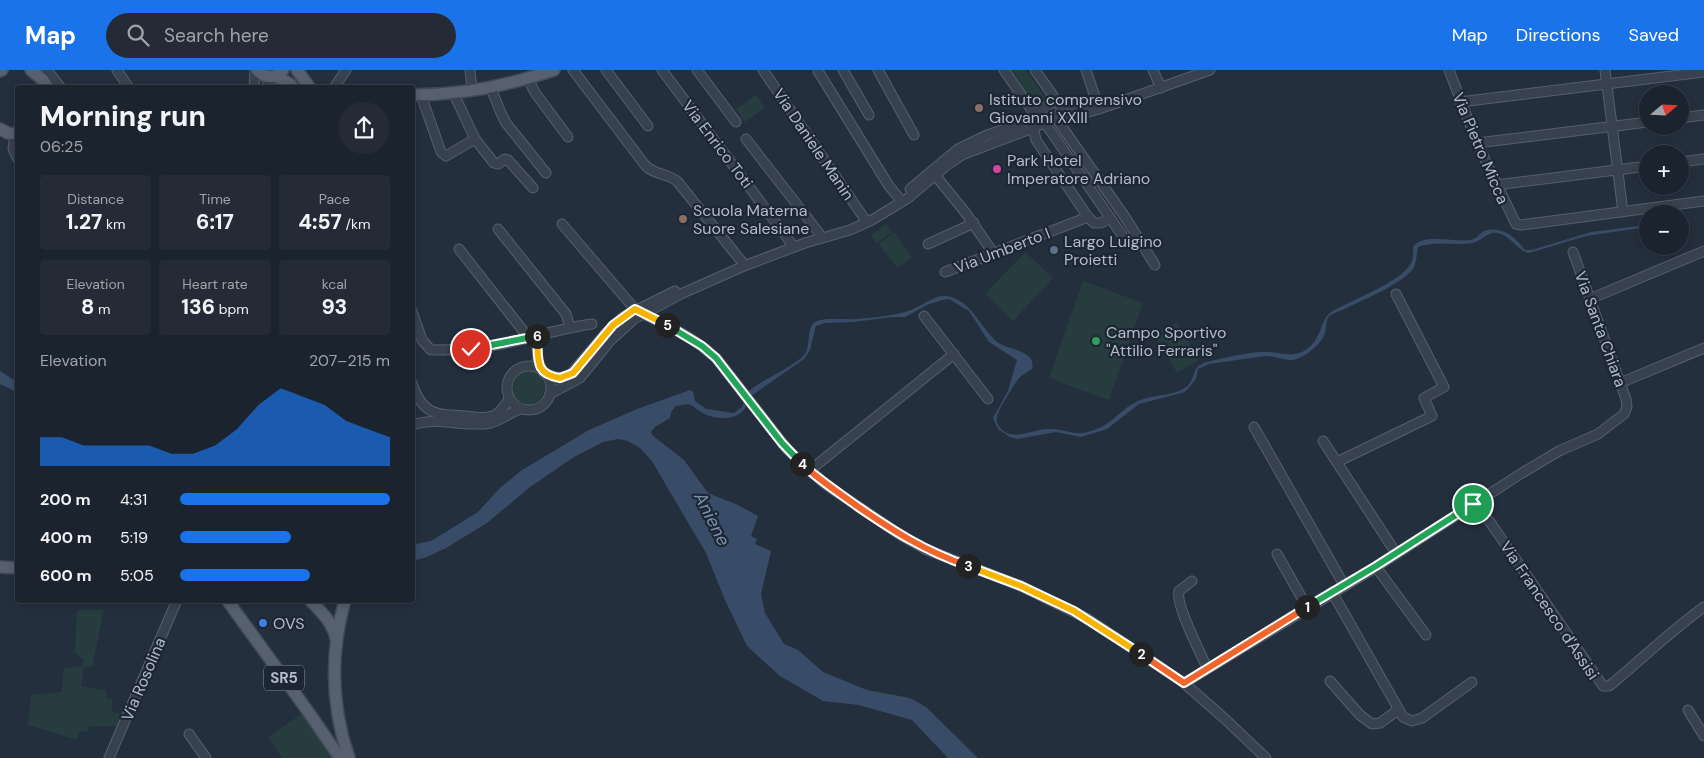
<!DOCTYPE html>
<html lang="en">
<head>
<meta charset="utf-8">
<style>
  body { margin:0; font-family:"DM Sans",sans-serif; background:#242b36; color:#f1f3f6; height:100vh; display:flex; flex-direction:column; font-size:19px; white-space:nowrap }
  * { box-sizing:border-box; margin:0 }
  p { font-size:16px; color:#a0a4aa }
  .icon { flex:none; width:28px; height:28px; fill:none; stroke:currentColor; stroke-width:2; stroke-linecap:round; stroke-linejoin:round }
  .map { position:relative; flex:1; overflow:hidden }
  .side { position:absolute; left:15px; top:15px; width:400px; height:518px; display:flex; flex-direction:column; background:#1b232e; border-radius:5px; box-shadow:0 2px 8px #0003,0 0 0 1px #39404a }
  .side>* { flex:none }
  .needle { width:32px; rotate:71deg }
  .fabs { position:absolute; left:1639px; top:15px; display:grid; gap:10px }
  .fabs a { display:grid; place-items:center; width:50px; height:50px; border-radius:50%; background:#1b232e; box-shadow:0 2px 8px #0003,0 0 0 1px #39404a; font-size:25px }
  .pin { position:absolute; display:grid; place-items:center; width:42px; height:42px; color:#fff; margin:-21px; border:2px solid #fff; border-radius:50%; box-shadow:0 1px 5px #0007 }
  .km { position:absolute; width:25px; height:25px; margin:-12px; border-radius:50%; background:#222; color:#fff; font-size:14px; line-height:25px; text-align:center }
  .round { display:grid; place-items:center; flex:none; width:52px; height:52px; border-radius:26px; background:#242b36 }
  .summary { display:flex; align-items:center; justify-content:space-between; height:85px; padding:0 25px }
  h1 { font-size:28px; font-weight:800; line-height:38px }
  .stats { display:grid; grid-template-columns:repeat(3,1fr); gap:8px; height:85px; padding:5px 25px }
  .stats div { display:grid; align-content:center; border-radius:5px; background:#242b36; text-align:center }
  .stats b { font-size:21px; font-weight:800 }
  .stats small { font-size:14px; font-weight:400 }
  .stats p { font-size:14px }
  .chart { height:140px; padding:10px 25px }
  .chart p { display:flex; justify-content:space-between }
  .chart svg { width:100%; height:90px; margin-top:5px; fill:#1a73e8; opacity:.7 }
  ul { padding:0 25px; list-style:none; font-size:16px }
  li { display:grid; grid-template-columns:80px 60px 1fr; align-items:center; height:38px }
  li i { height:12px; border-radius:6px; background:#1a73e8 }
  header { display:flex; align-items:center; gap:30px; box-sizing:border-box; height:70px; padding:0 25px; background:#1a73e8; color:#fff }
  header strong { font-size:24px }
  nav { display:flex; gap:28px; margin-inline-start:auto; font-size:18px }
  .search { width:350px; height:45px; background:#242b36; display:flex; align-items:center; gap:12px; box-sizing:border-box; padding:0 18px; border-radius:28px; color:#a0a4aa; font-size:19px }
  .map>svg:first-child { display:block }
  .green { fill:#263c3f }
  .water { fill:#394c67 }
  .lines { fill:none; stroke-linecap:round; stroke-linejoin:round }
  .minor-casing { stroke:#565f6c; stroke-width:11 }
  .major-casing { stroke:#414a57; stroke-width:14 }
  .minor { stroke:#38414e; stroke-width:9 }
  .major { stroke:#56606e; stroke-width:11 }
  .split-1-casing { stroke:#fff; stroke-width:10 }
  .split-2-casing { stroke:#fff; stroke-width:10 }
  .split-3-casing { stroke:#fff; stroke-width:10 }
  .split-4-casing { stroke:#fff; stroke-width:10 }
  .split-5-casing { stroke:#fff; stroke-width:10 }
  .split-6-casing { stroke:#fff; stroke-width:10 }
  .split-7-casing { stroke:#fff; stroke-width:10 }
  .split-1 { stroke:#22a559; stroke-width:6 }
  .split-2 { stroke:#f0652b; stroke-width:6 }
  .split-3 { stroke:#f5b400; stroke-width:6 }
  .split-4 { stroke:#f0652b; stroke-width:6 }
  .split-5 { stroke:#22a559; stroke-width:6 }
  .split-6 { stroke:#f5b400; stroke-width:6 }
  .split-7 { stroke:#22a559; stroke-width:6 }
  .education-dot { fill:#8d6e63; stroke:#1d2633; stroke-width:2 }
  .hotel-dot { fill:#d1479c; stroke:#1d2633; stroke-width:2 }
  .service-dot { fill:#5c6f8a; stroke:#1d2633; stroke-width:2 }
  .leisure-dot { fill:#2e9e5b; stroke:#1d2633; stroke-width:2 }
  .shop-dot { fill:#3f7fe0; stroke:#1d2633; stroke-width:2 }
  .labels { text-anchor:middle; stroke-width:4.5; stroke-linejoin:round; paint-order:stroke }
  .shield { fill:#1d2633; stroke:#878f9c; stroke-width:1 }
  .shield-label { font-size:15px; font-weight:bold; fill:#b4bcc9 }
  .poi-label { font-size:16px; fill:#b4bcc9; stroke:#1d2633; text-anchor:start }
  .street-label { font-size:16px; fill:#b4bcc9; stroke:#1d2633 }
  .water-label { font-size:18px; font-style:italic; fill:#7c92b1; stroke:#1d2633 }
</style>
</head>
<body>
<header>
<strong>Map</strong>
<div class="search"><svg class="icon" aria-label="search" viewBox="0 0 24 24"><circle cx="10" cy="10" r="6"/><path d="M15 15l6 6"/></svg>Search here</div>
<nav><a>Map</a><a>Directions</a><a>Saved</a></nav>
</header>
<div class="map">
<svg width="1704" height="688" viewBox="0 0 1704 688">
  <rect width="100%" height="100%" fill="#242f3e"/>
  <!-- green -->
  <g class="green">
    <path d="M1011,0H1026L1047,30L1037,38Z"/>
    <path d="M756,25L765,38L745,52L736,39Z"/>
    <path d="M886,154L892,162L876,173L871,165Z"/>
    <path d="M894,162L912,187L897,198L879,174Z"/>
    <path d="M1025,182L1053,208L1013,251L985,224Z"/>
    <path d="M1083,211L1143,233L1109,330L1049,308Z"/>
    <path d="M1177,252L1199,290L1177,303L1154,265Z"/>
    <circle cx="529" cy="318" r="16"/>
    <path d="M81,540H104L92,597H84L81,616L103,620L106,619L107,629H112L113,634L111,642L123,644L118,656H89L88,662L79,661L77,670L28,655L31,625L61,622L64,598L83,596V588H79L78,584H75L77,541Z"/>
    <path d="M303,643L334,688H282L268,667Z"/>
  </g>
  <!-- water -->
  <g class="water">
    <path d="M1647,155V157L1586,166L1529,183C1518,181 1512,168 1501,164C1488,159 1484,171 1472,173C1454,176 1436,170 1418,177C1416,185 1417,194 1412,200C1398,217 1351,235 1329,246C1325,252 1327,259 1324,266C1319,276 1301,291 1289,290C1280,289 1273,286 1265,286L1209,294L1198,299L1196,309L1185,322L1139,334L1107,359L1081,367L1056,362L1017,369L1010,367L998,359L993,348L1008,321L1017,290L989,272L969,241L949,229L942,230L927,235L905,247H892L853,252L824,253L816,256L810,280L804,289L751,326L748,322L754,317C766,309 797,294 805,284C811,275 806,258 815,252C823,247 846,250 856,249C872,248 889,246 905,242C920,239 935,222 951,227C973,234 981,258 997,272C1007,280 1037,280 1032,299C1028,302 1023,304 1019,308C1015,313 997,342 997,347C995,355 1003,362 1010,364C1023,367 1037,358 1051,359C1064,359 1075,366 1088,362C1112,356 1118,341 1136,332C1152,324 1172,327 1186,317C1197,309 1190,296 1207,292C1224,288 1241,284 1259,282C1275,280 1292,290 1307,279C1323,267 1319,252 1331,242C1351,230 1402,212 1411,193C1414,188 1413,183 1413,177C1422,163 1454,172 1469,170C1481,169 1479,157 1497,160C1510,162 1517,170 1525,180H1532L1591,162Z"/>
    <path d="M0,301L17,312V322L0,314Z"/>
    <path d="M690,320L693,322L695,331L706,339L734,343L742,337L744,332L747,335C740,350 721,350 707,345C701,343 695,337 689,334L676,336L671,342L670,348L655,357L651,362L652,365L684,390L708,423L738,435L758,446L751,466L757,469L755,474L771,481L761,524L765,543L784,574L798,580L823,602L867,620L910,628L926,637L978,688H948L912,650L859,635L823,631L780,606L747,576L725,530L706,483L673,427L652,391L640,378L628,371L618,369L603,372L574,387L530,417L487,453L446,478L427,487L413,491L412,475L431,471L478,442L500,418L522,400L589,360L637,339Z"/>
  </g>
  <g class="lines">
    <defs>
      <g id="minor">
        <path d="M47,0L61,18"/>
        <path d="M117,0L129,18"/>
        <path d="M470,0L472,19"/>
        <path d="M573,0L645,95C654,105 667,103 677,111L742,192"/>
        <path d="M606,0L648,56"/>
        <path d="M662,0L791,173"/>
        <path d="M697,0L736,52"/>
        <path d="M763,0L864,148"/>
        <path d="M843,0L869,45"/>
        <path d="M878,0L914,65"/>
        <path d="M1004,0L1038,49"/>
        <path d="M1035,0L1061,37V43L1056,47"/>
        <path d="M1086,0L1099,39"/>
        <path d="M1153,0L1161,18"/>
        <path d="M1449,0L1477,73L1516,154L1521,155L1704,131"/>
        <path d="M1605,0L1623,142"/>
        <path d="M818,1L889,116L899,128"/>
        <path d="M527,8L536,24L568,67"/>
        <path d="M490,16L501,43L506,53L546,103"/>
        <path d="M254,18L255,0"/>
        <path d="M266,18L272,7"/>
        <path d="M334,18L346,0"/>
        <path d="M421,25L441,82L446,86L475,69L453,22"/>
        <path d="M1058,31L1087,41"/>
        <path d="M1460,32L1704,2"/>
        <path d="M1056,47L1060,54L1125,147L1155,195"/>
        <path d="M1680,48L1704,45"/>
        <path d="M1032,52L1036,70L1088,147L1094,153H1101L1110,148"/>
        <path d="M1045,53L1124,168"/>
        <path d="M15,64L13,79L18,89"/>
        <path d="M475,69L494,93L498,94L505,89L508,90L533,118"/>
        <path d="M746,69L819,163"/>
        <path d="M1477,73L1648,52"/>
        <path d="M1680,92L1704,89"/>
        <path d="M935,105L965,142L994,184"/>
        <path d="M1496,115L1648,96"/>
        <path d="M910,119L958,79L987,65L1018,55L1052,33L1058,31"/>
        <path d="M562,154L633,237C641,244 651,247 660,252C680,261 701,274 716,288L787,379L825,414L899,464L925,479L1021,516L1088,549L1184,613L1225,649L1266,688"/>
        <path d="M498,159L566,244L570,257"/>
        <path d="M928,174L974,153"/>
        <path d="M459,179L528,267"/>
        <path d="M945,202L1088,147"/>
        <path d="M1590,229L1704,181"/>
        <path d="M412,241L422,270L431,280C449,280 467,280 486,277C522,271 556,259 592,254"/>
        <path d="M924,246L988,329"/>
        <path d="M536,265L538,291L543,302"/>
        <circle cx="529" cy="318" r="22"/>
        <path d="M545,304L560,308L570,305L604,265L623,247L675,221"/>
        <path d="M412,313C422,345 437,345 466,346C475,347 485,349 493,346C501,343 504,335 510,329"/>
        <path d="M1620,313L1704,278"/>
        <path d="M550,324L580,308L609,272L634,249L683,223L744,196L805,173L850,160L872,150L908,128L947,95L964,84L1033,58L1056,47L1089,42L1108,36L1210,0"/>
        <path d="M412,355C439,346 465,358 490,353C501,351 510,342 521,339"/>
        <path d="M1254,357L1344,515"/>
        <path d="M1323,371L1396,483"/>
        <path d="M1337,392L1432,346L1424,328L1444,317L1396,224"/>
        <path d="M809,401L954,284"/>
        <path d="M1470,436L1480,442L1490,452L1603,616H1609L1613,613C1644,587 1672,560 1704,537"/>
        <path d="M1277,484L1307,537"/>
        <path d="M1376,497L1426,565"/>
        <path d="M1192,511L1179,521C1175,535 1201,583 1207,598"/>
        <path d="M1332,522L1403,647L1412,651L1422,648L1472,612"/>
        <path d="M1330,611L1360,645L1372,654L1380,653L1398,640"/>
        <path d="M1184,613L1376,497L1522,403L1559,381L1598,364L1624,344L1627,337L1626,329L1573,182"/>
        <path d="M1688,640L1704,666"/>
        <path d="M189,664L206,688"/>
        <path d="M109,688L177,530"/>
      </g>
      <g id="major">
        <path d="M31,0L43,10L48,18"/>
        <path d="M257,0C265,9 275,9 283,0"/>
        <path d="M297,0L310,18"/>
        <path d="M0,1L2,0"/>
        <path d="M276,6L290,14L293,18"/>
        <path d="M412,25C459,25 510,15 554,0"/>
        <path d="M0,59L8,63L18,64"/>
        <path d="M0,497L18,498"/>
        <path d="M227,530L307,640L340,688"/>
        <path d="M310,530C321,542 333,552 336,569"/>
        <path d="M345,530C330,583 331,636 349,688"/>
      </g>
    </defs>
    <!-- minor casing -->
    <use href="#minor" class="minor-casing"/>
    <!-- major casing -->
    <use href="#major" class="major-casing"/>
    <!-- minor -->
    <use href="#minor" class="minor"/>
    <!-- major -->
    <use href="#major" class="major"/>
  </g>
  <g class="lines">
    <defs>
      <path id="split-1" d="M1307,537L1376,496L1473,434"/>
      <path id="split-2" d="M1141,584L1184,613L1307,537"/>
      <path id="split-3" d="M968,496L1021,516L1074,541L1141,584"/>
      <path id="split-4" d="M802,394C819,410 838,422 857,436C895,462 923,480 968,496"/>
      <path id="split-5" d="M667,255L702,276L716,288L782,373L802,394"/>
      <path id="split-6" d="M537,266C539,288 533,304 560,308L573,303L613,255L635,239L667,255"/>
      <path id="split-7" d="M471,279L537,266"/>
    </defs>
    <!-- split-1 casing -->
    <use href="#split-1" class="split-1-casing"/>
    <!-- split-2 casing -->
    <use href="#split-2" class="split-2-casing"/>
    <!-- split-3 casing -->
    <use href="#split-3" class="split-3-casing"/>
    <!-- split-4 casing -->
    <use href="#split-4" class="split-4-casing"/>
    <!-- split-5 casing -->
    <use href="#split-5" class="split-5-casing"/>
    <!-- split-6 casing -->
    <use href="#split-6" class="split-6-casing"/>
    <!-- split-7 casing -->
    <use href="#split-7" class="split-7-casing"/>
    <!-- split-1 -->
    <use href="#split-1" class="split-1"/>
    <!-- split-2 -->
    <use href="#split-2" class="split-2"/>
    <!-- split-3 -->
    <use href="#split-3" class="split-3"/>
    <!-- split-4 -->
    <use href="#split-4" class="split-4"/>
    <!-- split-5 -->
    <use href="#split-5" class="split-5"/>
    <!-- split-6 -->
    <use href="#split-6" class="split-6"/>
    <!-- split-7 -->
    <use href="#split-7" class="split-7"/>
  </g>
  <!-- markers -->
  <g class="education-dot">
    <circle cx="979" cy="38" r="5"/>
    <circle cx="683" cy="149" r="5"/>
  </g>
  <circle class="hotel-dot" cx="997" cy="99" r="5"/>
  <circle class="service-dot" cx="1054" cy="180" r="5"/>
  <circle class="leisure-dot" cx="1096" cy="271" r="5"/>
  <circle class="shop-dot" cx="263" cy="553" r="5"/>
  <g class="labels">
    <!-- shield labels -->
    <rect class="shield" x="264" y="595.5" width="40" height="25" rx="4"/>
    <g class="shield-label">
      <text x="284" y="613">SR5</text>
    </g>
    <!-- poi labels -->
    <g class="poi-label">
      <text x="989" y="35">Istituto comprensivo<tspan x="989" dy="18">Giovanni XXIII</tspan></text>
      <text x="1007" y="96">Park Hotel<tspan x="1007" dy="18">Imperatore Adriano</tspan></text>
      <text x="693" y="146">Scuola Materna<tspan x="693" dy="18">Suore Salesiane</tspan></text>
      <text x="1064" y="177">Largo Luigino<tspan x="1064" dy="18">Proietti</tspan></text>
      <text x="1106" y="268">Campo Sportivo<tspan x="1106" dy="18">"Attilio Ferraris"</tspan></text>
      <text x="273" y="559">OVS</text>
    </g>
    <!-- street labels -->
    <g class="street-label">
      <text transform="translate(718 74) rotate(53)" y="6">Via Enrico Toti</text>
      <text transform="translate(814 74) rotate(56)" y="6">Via Daniele Manin</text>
      <text transform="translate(1481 78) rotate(67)" y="6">Via Pietro Micca</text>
      <text transform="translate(1002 180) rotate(-21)" y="6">Via Umberto I</text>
      <text transform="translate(1601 259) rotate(70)" y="6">Via Santa Chiara</text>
      <text transform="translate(1550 540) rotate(56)" y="6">Via Francesco d'Assisi</text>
      <text transform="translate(143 609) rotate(-67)" y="6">Via Rosolina</text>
    </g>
    <!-- water labels -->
    <g class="water-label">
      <text transform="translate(712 449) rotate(63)" y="6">Aniene</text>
    </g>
  </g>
</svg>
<div class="fabs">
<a><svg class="needle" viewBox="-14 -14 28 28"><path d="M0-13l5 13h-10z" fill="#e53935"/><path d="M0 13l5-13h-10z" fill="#a0a4aa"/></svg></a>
<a>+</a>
<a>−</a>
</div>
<div class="pin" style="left:1473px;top:434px;background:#1e9e55"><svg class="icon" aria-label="arrive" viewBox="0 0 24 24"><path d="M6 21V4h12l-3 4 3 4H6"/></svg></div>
<div class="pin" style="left:471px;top:279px;background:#d93025"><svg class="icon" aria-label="check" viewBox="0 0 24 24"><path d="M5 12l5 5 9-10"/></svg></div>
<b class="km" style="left:1307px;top:537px">1</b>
<b class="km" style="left:1141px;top:584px">2</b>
<b class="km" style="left:968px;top:496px">3</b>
<b class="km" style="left:802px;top:394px">4</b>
<b class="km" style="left:667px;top:255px">5</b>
<b class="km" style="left:537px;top:266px">6</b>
<section class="side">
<div class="summary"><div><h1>Morning run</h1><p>06:25</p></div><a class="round"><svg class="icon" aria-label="share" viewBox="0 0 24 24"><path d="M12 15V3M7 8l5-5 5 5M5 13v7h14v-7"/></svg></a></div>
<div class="stats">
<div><p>Distance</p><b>1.27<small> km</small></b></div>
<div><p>Time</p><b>6:17</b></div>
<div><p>Pace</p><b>4:57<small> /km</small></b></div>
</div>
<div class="stats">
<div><p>Elevation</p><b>8<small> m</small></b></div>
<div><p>Heart rate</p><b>136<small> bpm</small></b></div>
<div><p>kcal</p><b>93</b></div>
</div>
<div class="chart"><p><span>Elevation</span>207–215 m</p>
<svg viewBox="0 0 160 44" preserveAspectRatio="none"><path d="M0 44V30L10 30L20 34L30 34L40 34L50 34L60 38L70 38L80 34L90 26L100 14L110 6L120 10L130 14L140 22L150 26L160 30V44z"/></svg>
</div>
<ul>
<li><b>200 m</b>4:31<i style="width:100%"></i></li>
<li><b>400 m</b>5:19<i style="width:53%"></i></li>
<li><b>600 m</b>5:05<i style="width:62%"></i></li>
</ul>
</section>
</div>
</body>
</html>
